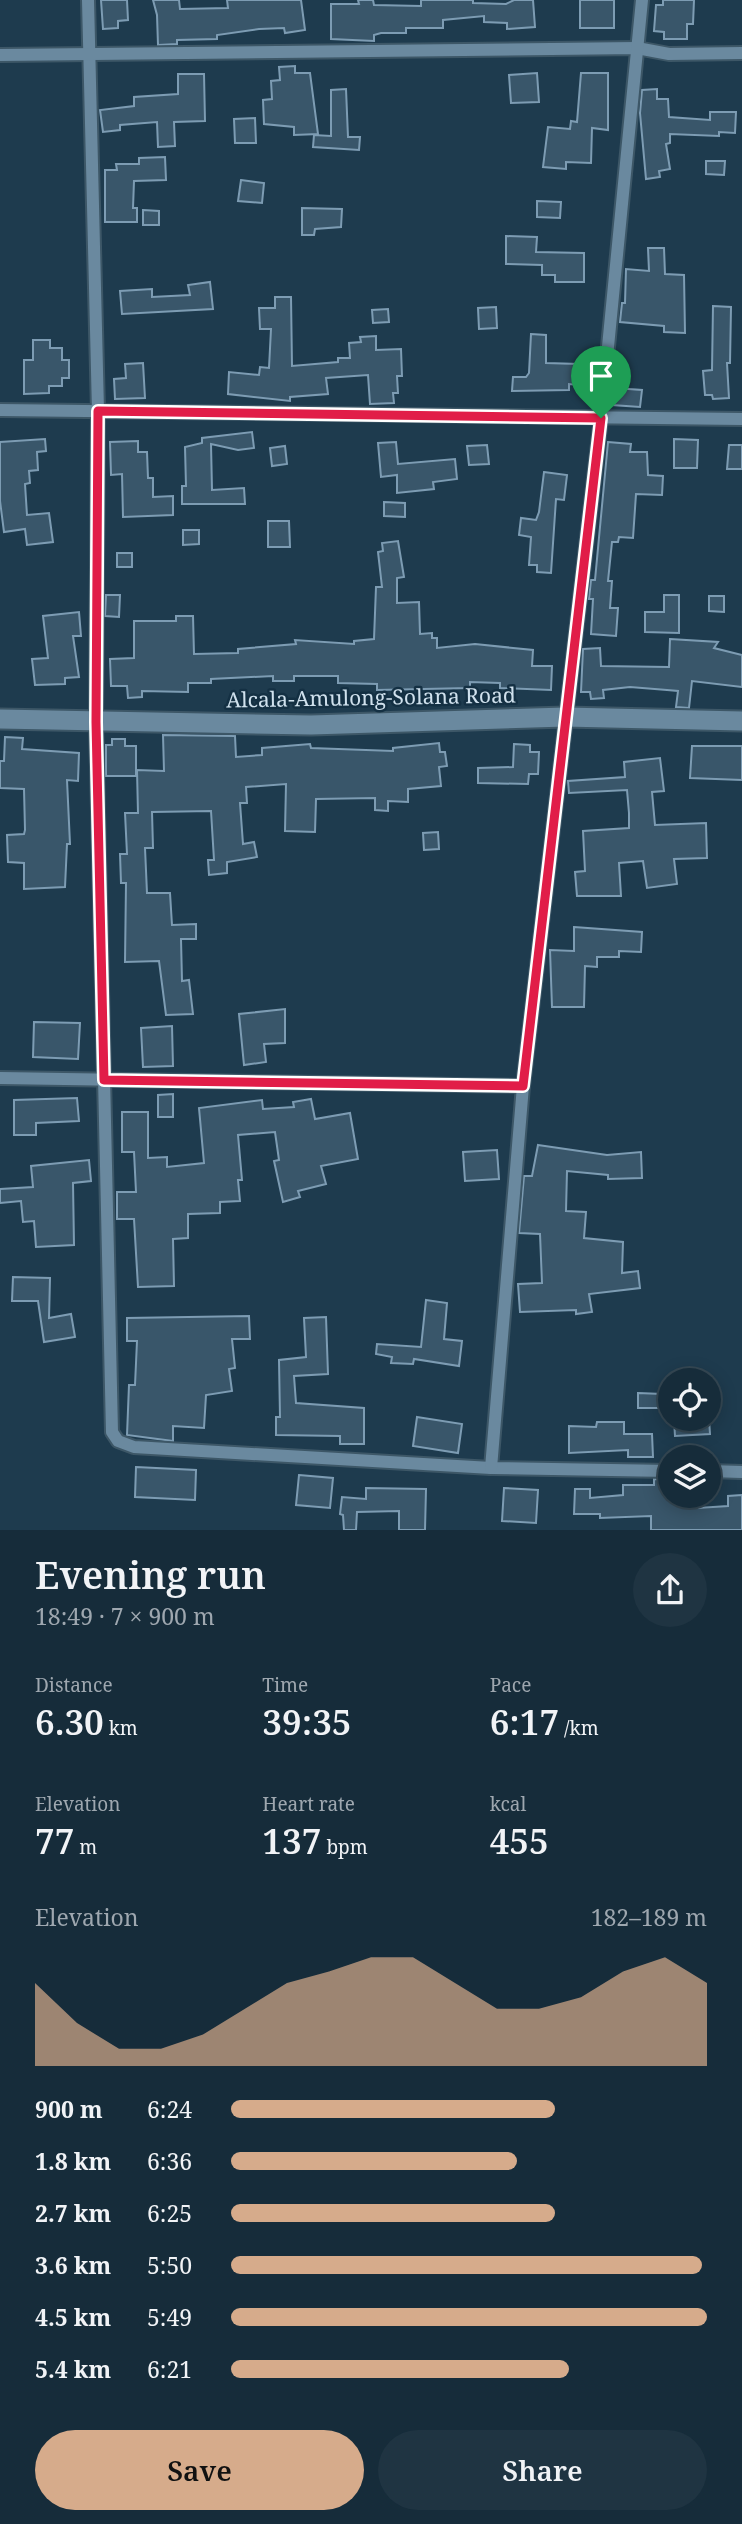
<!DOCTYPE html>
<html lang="en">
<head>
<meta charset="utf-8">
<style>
  body { margin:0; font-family:"Noto Serif",serif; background:#1f3442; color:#f1f3f6; height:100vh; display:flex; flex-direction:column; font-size:26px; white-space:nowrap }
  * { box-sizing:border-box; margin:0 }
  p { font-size:23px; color:#9ea7af }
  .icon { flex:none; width:38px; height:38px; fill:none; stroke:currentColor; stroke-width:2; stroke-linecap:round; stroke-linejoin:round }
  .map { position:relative; height:1530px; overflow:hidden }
  .sheet { display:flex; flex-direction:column; background:#162c3a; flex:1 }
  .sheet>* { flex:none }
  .controls { position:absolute; left:658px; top:1368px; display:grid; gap:14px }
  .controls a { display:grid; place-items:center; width:63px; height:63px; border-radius:50%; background:#162c3a; box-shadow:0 4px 18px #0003,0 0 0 2px #354854; font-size:35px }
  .pin { position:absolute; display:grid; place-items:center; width:60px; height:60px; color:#fff; margin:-72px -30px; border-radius:50% 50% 50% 0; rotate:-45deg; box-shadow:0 0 7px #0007 }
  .pin .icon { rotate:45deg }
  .round { display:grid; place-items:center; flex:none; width:74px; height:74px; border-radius:37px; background:#1f3442 }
  .overview { display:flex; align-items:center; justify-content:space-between; height:119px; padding:0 35px }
  h1 { font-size:38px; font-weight:600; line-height:52px }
  .metrics { display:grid; grid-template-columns:repeat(3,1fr); gap:10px; height:119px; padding:7px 35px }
  .metrics div { display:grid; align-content:center }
  .metrics b { font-size:35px; font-weight:600 }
  .metrics small { font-size:19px; font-weight:400 }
  .metrics p { font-size:19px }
  .chart { height:196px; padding:14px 35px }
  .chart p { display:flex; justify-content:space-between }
  .chart svg { width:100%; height:126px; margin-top:7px; fill:#d6ab8b; opacity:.7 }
  .button { display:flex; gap:14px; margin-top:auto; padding:14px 35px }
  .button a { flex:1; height:80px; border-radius:42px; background:#d6ab8b; color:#111; font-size:28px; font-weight:600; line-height:80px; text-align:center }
  .button a+a { background:#1f3442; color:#f1f3f6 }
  ul { padding:0 35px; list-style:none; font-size:23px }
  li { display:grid; grid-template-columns:112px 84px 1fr; align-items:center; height:52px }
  li i { height:18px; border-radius:9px; background:#d6ab8b }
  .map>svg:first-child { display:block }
  .building { fill:#39566a; stroke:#7d9cb3; stroke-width:2 }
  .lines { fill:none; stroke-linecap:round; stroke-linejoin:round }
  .minor-casing { stroke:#3d5767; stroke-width:16 }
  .secondary-casing { stroke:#3d5767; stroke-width:23 }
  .minor { stroke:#6a899f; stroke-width:12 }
  .secondary { stroke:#6a899f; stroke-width:19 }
  .route-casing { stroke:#fff; stroke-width:14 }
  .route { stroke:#e11d48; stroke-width:9 }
  .labels { text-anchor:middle; stroke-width:5; stroke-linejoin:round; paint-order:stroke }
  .street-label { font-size:21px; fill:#d0e1ed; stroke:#143043 }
</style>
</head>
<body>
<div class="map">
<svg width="742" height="1530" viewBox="0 0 742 1530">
  <rect width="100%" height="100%" fill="#1e3b4e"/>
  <!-- building -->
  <g class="building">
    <path d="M101,0H127L128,20L118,21V28L103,29Z"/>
    <path d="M153,0H179L180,9L228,8L227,0H301L305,30L285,33L284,28L259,29L217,35V39L177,40V44L158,45L157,15Z"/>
    <path d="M358,0H373L374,5L421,6V0H473V3L506,4L514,0H533L535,27L507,29V23L484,22V16L443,20V28H406V33H381L374,35V41L331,39V4H359Z"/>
    <rect x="580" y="0" width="34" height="28"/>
    <path d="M663,0H694L693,24H687V39H664V32L654,31L656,5H663Z"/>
    <path d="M295,66V73H310L318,134L294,135V127L264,124L263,100L272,99L271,81L280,80L279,67Z"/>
    <path d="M537,73L539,102L511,103L509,75Z"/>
    <path d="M581,73H608V130L592,128L591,163L566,162V169L543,167L548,127L570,129L571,121L577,122Z"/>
    <path d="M178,74H204L205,121L174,122L175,146L158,147L157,122L120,125V130L103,132L100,110L134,106V97L178,94Z"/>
    <path d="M346,89L348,137H360L359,150L313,147L314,135L331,136V90Z"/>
    <path d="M657,89V99H668L669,117L710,120V112H736L735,133L719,132V136L670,134V143L666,144L670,169L659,171L660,177L646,179L640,113L642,90Z"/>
    <path d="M255,118L256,143H235L234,119Z"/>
    <path d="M165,157L166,180L134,181L133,208H137V222H105V170H117L116,164H139V158Z"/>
    <path d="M706,161H725L724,175L706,174Z"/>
    <path d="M241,180L264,183L262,203L238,201Z"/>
    <path d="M537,201L561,202L560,218L537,217Z"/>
    <path d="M302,208L342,209L341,227L315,229L314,235H302Z"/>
    <path d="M143,210L159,211V225H143Z"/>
    <path d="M506,236L537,237L536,252L584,253V282H555V275H542V265L506,264Z"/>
    <path d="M648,248H664L665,274L684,275L685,333L664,332V326L620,322L622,303H625L626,269L649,271Z"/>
    <path d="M210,282L213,309L122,314L120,291L152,289V297L190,295L188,285Z"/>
    <path d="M275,297H291L292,366L338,362V358H350L349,343L361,342L360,337L376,336V350L401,349L402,376H397L398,393H393L394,403L370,404L368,375L326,378L328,394L290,397V401L228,394L229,372L259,375L260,367L269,368L271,329H260L259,308H275Z"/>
    <path d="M713,306L731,307L730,363H727L729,398L713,399L712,395H705L703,371L712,370Z"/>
    <path d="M496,307L497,328L479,329L478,308Z"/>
    <path d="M388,309L389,322L373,323L372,310Z"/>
    <path d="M531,334L546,335V363L579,364L578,385L569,384V390L512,391L513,377H526L529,373Z"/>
    <path d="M33,340H50V348H62V360H69V378H62V386H49V393L24,394V360H33Z"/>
    <path d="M143,363L145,398L115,399L114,379L126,378L125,364Z"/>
    <path d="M614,388L642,390L640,407L612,405Z"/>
    <path d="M252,432L254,448L238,450L211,444L212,490L244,488L245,504H182V486H186L185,447L202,443V438Z"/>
    <path d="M45,439L46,451L37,452L38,470L29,471L30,483L25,484L27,515L49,513L53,542L27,545L25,529L4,532L0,501V442Z"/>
    <path d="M674,439L698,440L697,468H674Z"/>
    <path d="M138,441V452H147L148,478H153V497L173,496V515L123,517L122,474L111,475L110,442Z"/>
    <path d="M396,442L398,464L455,459L457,479L433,482L434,489L397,493V475L381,477L378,443Z"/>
    <path d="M608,442L631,444L630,452H647L648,475L663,476L662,495L636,494L633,538L619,537L618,542H612L608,581H612L610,608H618L616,636L591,634L593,599H589L591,580H595Z"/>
    <path d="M487,445L489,464L469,465L467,446Z"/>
    <path d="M729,445H742V469H727Z"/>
    <path d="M285,446L287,464L272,466L270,448Z"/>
    <path d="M544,472L567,475L564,500L556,499L551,573L537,572V565H529L531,537L519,535L521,518L536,520L539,512Z"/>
    <path d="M384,502L405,503V517L384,516Z"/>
    <path d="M268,521H289L290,547H268Z"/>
    <path d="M183,530H199V544L183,545Z"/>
    <path d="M398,541L404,577L397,578V603L419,602L420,634L432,633V638H437V648L475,644L533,650L532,666H552L551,690L500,688V683L470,682V688L377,690V684L338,683V676H294V681H273V676L211,679V683H188V692L142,691V697L128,698L127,686H111L110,659L134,658V621H176V616H193L194,654L238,653V649L296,644L295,640L354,644V641L374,639L376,587H382L378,552L383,551L382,543Z"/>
    <rect x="117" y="553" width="15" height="14"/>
    <path d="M106,595H120L119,617L105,616Z"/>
    <path d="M664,595H679V633L645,632V612H664Z"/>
    <path d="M709,596H724V612L709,611Z"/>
    <path d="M79,612L81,636H73L79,677L65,678V684L35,685L32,659L48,658L43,616Z"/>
    <path d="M670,639L718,642L714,648L742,655V687L692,681L689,708L676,707L678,691L667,690L630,687L603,690L604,698L591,699L590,692H581L583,649L600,648L601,666L669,667Z"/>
    <path d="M163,735L235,736L236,757L262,755V748L310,744L311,748L393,751V748L439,743L440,752H445L447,766L439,767L441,786L408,789V802L388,801V811L375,810V798L316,799L315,832L285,831L286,784L246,787L247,803H240L243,844L254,842L257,857L227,862V873L209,875L208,860H214L211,811L152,812L153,848H145L147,893H170L172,925L196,924V939H181L182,981L189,980L193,1014L166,1015L159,961L125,962L126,883H121L120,854H127L125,813H138L137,770L164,771Z"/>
    <path d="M5,737L23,738L22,749L79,753L78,781L67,780L70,844H67L65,887L24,889V863L8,862L7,835L24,834L25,830L24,789L0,788V761H4Z"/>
    <path d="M112,739H125V746H136V776H106V745H112Z"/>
    <path d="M514,744L530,745V752H539L538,774H529L528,784L478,783V768L513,767Z"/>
    <path d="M692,746H742V780L690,778Z"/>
    <path d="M660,758L664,791L652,792L655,825L706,823L707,858L674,859L677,884L647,888L643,861L619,863L621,896H577L575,872L585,871L583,831L629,828V813L627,790L569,793L568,781L625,777L624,762Z"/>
    <path d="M438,832L439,849L424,850L423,833Z"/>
    <path d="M574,927L642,932L641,952L619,951V957H597V967L585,966L584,1007H552L550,950L574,951Z"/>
    <path d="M285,1009V1043L264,1044L266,1062L244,1065L239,1014Z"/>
    <path d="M34,1022L80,1023L78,1059L33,1057Z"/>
    <path d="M172,1026L173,1066L143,1067L141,1028Z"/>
    <path d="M173,1094V1117H158V1095Z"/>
    <path d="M77,1098L79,1121L36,1123V1135H14V1100Z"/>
    <path d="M311,1099L315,1119L350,1113L358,1159L321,1166L326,1184L298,1191L300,1197L283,1202L274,1161L279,1160L275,1132L238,1135L242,1180H238L240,1201L220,1202V1213L188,1214V1238L173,1239L174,1286L138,1287L134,1219H117V1192H136L134,1152H122V1112H148V1158L167,1157V1167L204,1163L199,1108L262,1100L263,1109L294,1107L293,1102Z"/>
    <path d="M538,1145L607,1155L641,1152L642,1178L608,1179V1175L567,1171L566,1211L586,1212L584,1238L623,1242L622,1273L638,1271L640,1288L589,1294L592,1312L576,1314V1310L520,1312L518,1284L542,1283L540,1234L519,1233L524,1176H532Z"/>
    <path d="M497,1150L499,1179L465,1181L463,1152Z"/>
    <path d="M89,1160L91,1181L73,1183L74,1245L36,1247L34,1221L23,1222L21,1201L0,1203V1189L33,1187L31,1166Z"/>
    <path d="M13,1277L50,1278L49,1318L71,1314L75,1337L44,1342L38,1301H12Z"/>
    <path d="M426,1300L447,1303L444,1339L462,1341L459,1366L414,1359L413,1364L391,1363L392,1357L376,1354L377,1344L421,1347Z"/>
    <path d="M249,1316L250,1339H232L235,1368L229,1369L232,1391L206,1395L204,1428L173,1426V1441L127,1435L129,1385H135L137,1341H127V1318Z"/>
    <path d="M326,1317L328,1374L294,1376L296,1403L364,1408V1444H340V1436L276,1435V1417H280L279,1360L306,1357L304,1318Z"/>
    <path d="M638,1393L662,1394V1408H638Z"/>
    <path d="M417,1417L462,1424L458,1453L413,1446Z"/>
    <path d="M674,1419H709L710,1434L675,1436Z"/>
    <path d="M597,1422H624V1434H652L653,1457H628V1450L569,1453V1426L596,1427Z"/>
    <path d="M136,1467L196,1470L195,1500L135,1497Z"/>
    <path d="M299,1475L333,1478L330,1508L296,1505Z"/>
    <path d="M654,1479L670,1480V1502L698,1501V1508L728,1506V1496L742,1495V1530H651V1516L600,1518V1514H574L575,1489H590V1498L623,1495V1485H654Z"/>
    <path d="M366,1488L426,1489L425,1530H399V1511L357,1512L356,1530H344L343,1515L340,1514L342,1497L366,1499Z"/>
    <path d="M504,1488L538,1490L536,1523L502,1521Z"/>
  </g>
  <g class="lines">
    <defs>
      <g id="minor">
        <path d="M88,0L98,411L96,722L112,1432L118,1441L134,1447L491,1468L670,1471"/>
        <path d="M0,55L637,48L669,54L742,53"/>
        <path d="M0,410L742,419"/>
        <path d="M0,1078L523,1086"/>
        <path d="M491,1468L523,1086L601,418L642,0"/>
        <path d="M709,1471L742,1472"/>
      </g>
      <path id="secondary" d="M0,719L311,725L565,717L742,721"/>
    </defs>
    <!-- minor casing -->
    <use href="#minor" class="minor-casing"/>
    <!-- secondary casing -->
    <use href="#secondary" class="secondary-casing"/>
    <!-- minor -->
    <use href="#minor" class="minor"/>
    <!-- secondary -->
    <use href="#secondary" class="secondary"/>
  </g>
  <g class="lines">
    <defs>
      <path id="route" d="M98,411L601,418L523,1086L104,1080L96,722Z"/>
    </defs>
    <!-- route casing -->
    <use href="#route" class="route-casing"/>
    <!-- route -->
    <use href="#route" class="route"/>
  </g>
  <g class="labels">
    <!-- street labels -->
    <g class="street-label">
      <text transform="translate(371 698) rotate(-1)" y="7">Alcala-Amulong-Solana Road</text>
    </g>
  </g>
</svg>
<div class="controls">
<a><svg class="icon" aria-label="locate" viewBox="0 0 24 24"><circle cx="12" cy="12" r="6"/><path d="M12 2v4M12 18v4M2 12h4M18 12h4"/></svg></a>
<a><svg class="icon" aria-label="layers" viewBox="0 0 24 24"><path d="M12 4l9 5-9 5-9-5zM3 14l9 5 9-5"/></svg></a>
</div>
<div class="pin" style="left:601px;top:418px;background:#1e9e55"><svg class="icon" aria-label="arrive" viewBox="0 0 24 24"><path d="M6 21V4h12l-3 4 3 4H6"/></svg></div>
</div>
<section class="sheet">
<div class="overview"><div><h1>Evening run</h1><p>18:49 · 7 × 900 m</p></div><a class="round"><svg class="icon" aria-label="share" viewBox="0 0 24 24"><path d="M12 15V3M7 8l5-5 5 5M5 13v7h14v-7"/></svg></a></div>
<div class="metrics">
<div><p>Distance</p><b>6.30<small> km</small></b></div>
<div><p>Time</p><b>39:35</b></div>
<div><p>Pace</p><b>6:17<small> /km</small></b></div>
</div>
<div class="metrics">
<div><p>Elevation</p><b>77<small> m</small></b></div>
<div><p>Heart rate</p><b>137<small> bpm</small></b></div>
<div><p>kcal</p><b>455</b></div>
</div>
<div class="chart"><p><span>Elevation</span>182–189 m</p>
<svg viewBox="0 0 160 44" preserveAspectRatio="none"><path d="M0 44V15L10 29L20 38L30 38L40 33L50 24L60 15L70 11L80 6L90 6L100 15L110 24L120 24L130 20L140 11L150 6L160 15V44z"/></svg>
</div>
<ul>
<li><b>900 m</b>6:24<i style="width:68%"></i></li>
<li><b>1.8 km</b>6:36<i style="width:60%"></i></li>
<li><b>2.7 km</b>6:25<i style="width:68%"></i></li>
<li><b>3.6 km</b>5:50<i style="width:99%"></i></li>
<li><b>4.5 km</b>5:49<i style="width:100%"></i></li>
<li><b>5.4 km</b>6:21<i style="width:71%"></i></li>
</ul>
<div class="button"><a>Save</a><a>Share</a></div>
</section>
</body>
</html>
